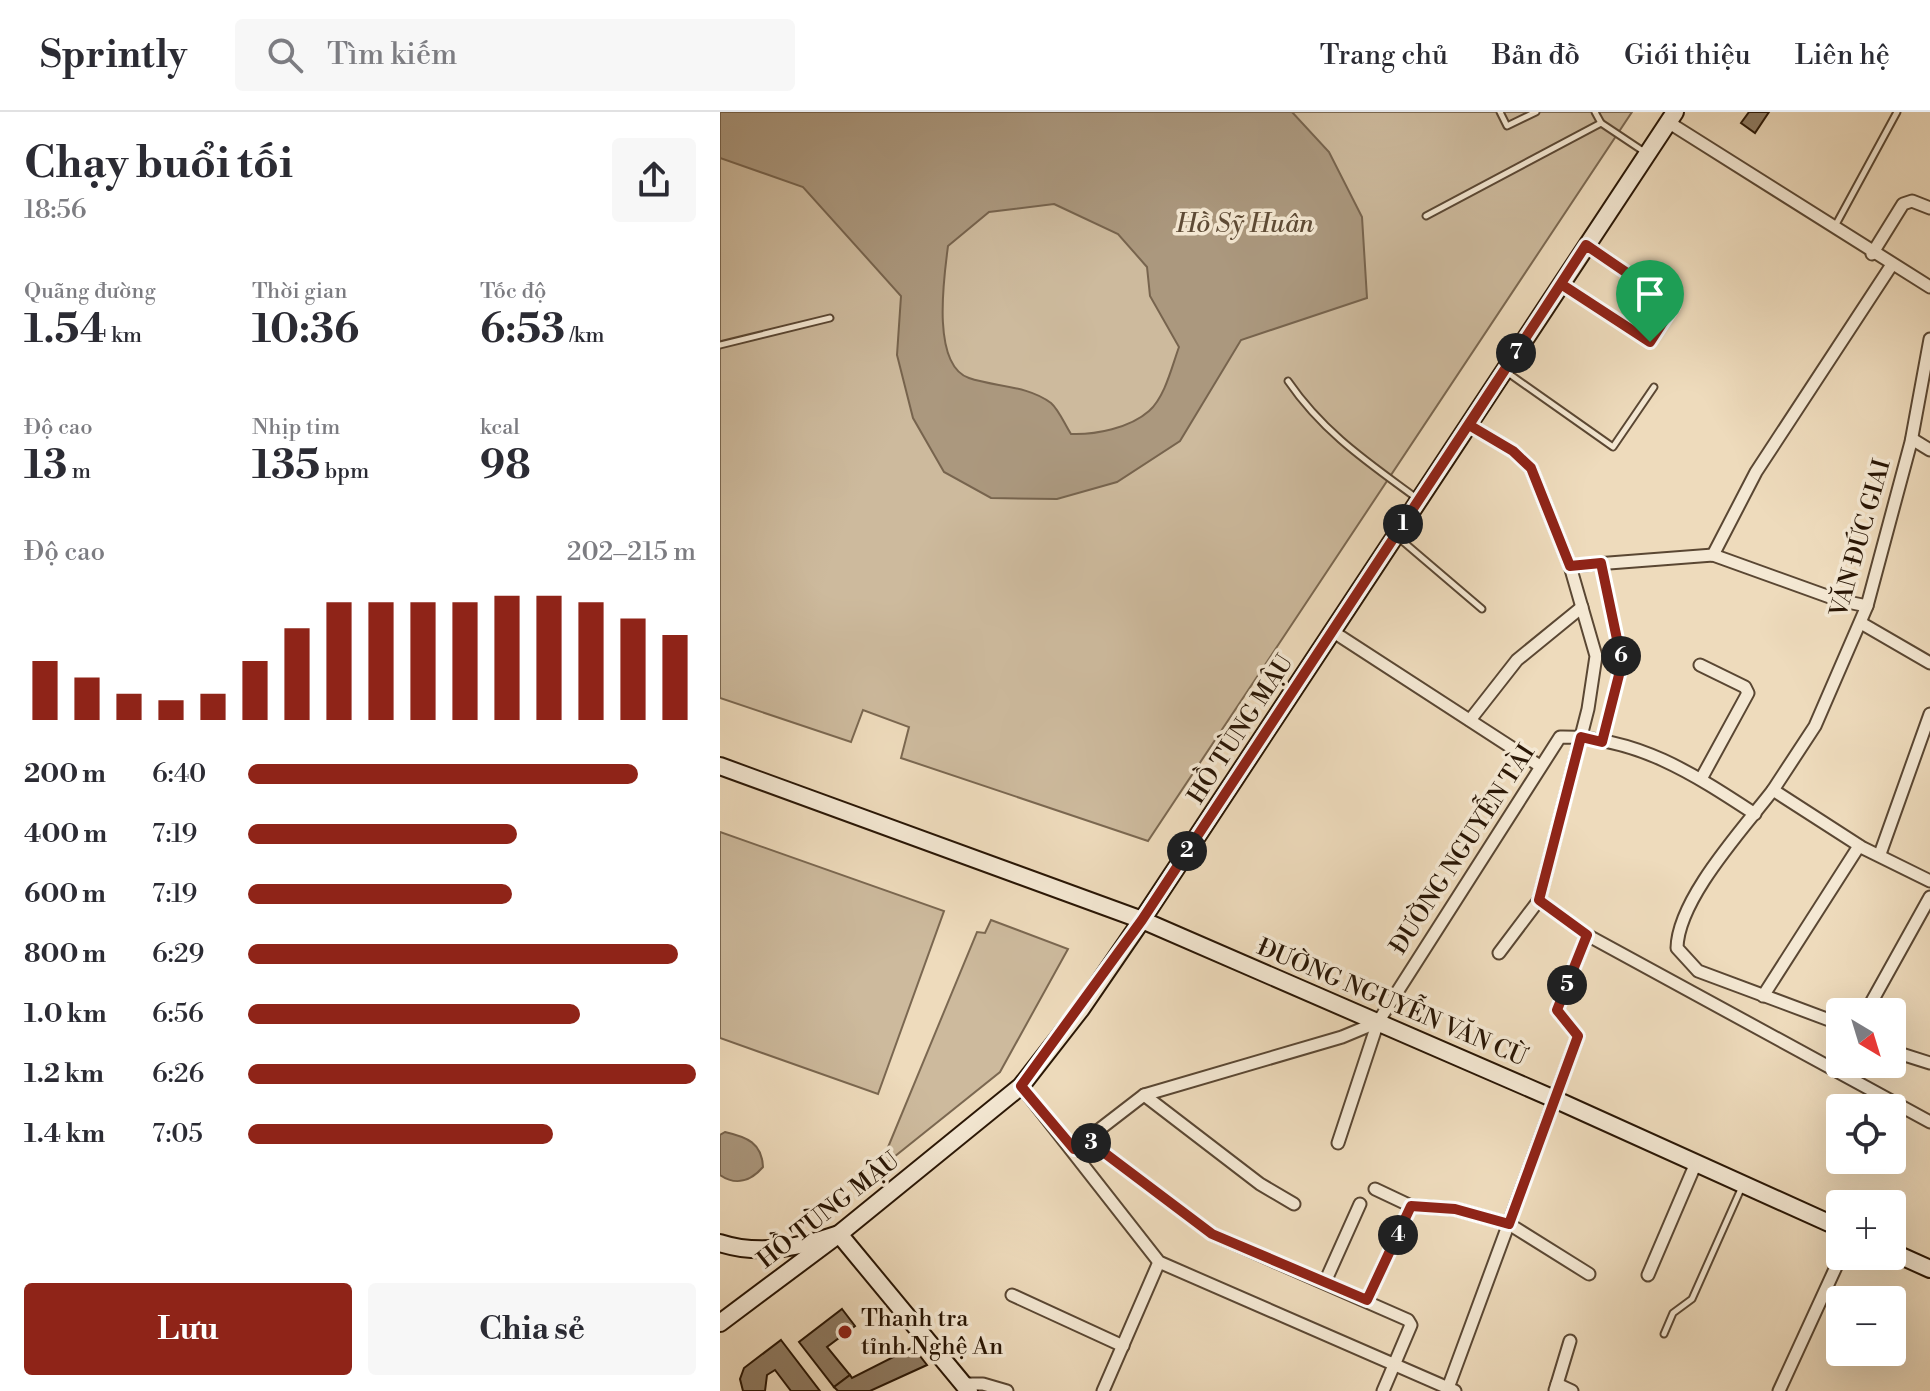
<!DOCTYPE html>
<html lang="vi">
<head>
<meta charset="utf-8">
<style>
  body { margin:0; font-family:"Libre Bodoni",serif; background:#f7f7f7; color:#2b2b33; height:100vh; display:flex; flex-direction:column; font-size:30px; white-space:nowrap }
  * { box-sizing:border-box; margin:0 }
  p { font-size:26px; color:#7c7c81 }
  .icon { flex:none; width:44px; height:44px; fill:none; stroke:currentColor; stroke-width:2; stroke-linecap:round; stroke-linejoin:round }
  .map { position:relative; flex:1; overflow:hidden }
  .details { display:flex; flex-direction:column; background:#fff; width:720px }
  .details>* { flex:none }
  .needle { width:52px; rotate:142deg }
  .controls { position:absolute; left:1106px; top:886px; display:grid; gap:16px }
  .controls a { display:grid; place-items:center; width:80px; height:80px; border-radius:8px; background:#fff; box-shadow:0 8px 32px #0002; font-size:40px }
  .pin { position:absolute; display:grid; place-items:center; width:68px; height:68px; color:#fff; margin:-82px -34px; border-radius:50% 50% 50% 0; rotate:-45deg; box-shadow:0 0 8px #0007 }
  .pin .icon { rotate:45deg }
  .km { position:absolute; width:40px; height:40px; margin:-20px; border-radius:50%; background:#222; color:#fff; font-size:22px; line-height:40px; text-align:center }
  .round { display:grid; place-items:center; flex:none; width:84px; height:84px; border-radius:8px; background:#f7f7f7 }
  .overview { display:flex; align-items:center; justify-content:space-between; height:136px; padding:0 24px }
  h1 { font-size:44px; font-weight:700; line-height:60px }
  .stats { display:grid; grid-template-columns:repeat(3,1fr); gap:12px; height:136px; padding:8px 24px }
  .stats div { display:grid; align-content:center }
  .stats b { font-size:40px; font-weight:700 }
  .stats small { font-size:22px; font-weight:400 }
  .stats p { font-size:22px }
  .chart { height:224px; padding:16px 24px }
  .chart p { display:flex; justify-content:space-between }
  .chart svg { width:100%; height:144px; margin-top:8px; stroke:#8f2418; stroke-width:6 }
  .button { display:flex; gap:16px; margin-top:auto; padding:16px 24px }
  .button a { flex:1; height:92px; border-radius:8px; background:#8f2418; color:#fff; font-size:32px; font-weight:700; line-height:92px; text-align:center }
  .button a+a { background:#f7f7f7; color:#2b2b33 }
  ul { padding:0 24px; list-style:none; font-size:26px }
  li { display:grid; grid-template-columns:128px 96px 1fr; align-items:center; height:60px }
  li i { height:20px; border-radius:10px; background:#8f2418 }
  header { display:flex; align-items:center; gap:48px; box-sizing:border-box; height:112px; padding:0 40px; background:#fff; border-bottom:2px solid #e1e1e2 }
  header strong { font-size:38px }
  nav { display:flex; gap:44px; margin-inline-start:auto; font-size:28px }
  .search { width:560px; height:72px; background:#f7f7f7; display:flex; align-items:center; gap:20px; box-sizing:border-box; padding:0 28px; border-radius:8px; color:#7c7c81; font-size:30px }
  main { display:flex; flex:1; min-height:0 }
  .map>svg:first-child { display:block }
  .green { fill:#cdba9d; stroke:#7b6851; stroke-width:2 }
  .water { fill:#ab987e; stroke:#77644e; stroke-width:2; fill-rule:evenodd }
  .building { fill:#8f7c64; stroke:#291605; stroke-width:2 }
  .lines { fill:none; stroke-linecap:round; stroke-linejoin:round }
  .lane-casing { stroke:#5a4733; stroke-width:9 }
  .street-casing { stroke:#5a4733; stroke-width:15 }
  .secondary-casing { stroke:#291605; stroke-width:20 }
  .lane { stroke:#f4e8d3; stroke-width:5 }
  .street { stroke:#f4e8d3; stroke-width:11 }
  .secondary { stroke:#f4e8d3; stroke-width:16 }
  .route-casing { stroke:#fff; stroke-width:16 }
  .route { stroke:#8f2418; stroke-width:10 }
  .poi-dot { fill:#8f2418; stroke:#f4e8d3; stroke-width:3 }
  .labels { text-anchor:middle; stroke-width:7; stroke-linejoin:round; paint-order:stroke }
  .street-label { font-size:24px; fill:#291605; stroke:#f4e8d3 }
  .poi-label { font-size:24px; fill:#291605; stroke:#f4e8d3; text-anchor:start }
  .water-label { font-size:26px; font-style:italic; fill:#5d4a35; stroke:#f4e8d3 }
</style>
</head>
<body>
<header>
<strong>Sprintly</strong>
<div class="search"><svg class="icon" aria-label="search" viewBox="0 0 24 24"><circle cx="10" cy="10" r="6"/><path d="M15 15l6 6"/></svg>Tìm kiếm</div>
<nav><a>Trang chủ</a><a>Bản đồ</a><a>Giới thiệu</a><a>Liên hệ</a></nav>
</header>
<main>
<section class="details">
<div class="overview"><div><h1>Chạy buổi tối</h1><p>18:56</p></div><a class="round"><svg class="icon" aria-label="share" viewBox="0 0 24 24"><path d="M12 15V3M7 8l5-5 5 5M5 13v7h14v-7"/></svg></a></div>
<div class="stats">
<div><p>Quãng đường</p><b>1.54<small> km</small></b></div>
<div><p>Thời gian</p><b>10:36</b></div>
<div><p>Tốc độ</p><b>6:53<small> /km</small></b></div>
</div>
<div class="stats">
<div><p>Độ cao</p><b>13<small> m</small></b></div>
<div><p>Nhịp tim</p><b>135<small> bpm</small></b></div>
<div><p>kcal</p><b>98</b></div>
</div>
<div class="chart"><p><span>Độ cao</span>202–215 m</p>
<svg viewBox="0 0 160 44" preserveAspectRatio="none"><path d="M5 44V26M15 44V31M25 44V36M35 44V38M45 44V36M55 44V26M65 44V16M75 44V8M85 44V8M95 44V8M105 44V8M115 44V6M125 44V6M135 44V8M145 44V13M155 44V18"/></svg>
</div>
<ul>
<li><b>200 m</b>6:40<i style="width:87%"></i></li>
<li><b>400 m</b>7:19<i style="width:60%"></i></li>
<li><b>600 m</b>7:19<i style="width:59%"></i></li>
<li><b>800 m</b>6:29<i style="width:96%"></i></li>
<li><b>1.0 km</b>6:56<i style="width:74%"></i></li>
<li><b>1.2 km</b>6:26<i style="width:100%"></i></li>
<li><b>1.4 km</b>7:05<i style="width:68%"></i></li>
</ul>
<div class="button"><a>Lưu</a><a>Chia sẻ</a></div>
</section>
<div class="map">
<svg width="1210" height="1279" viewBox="0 0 1210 1279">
  <rect width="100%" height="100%" fill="#eedbbc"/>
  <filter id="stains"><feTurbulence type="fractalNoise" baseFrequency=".0025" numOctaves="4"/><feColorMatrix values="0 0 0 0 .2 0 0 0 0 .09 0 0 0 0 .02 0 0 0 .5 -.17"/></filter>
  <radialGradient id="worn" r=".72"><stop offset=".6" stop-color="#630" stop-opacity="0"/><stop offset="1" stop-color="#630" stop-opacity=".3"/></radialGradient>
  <!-- green -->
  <g class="green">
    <path d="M0,0H912L428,729L181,646L189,615L143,598L131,630L0,586Z"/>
    <path d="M0,720L224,799L158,982L0,926Z"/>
    <path d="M271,808L348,837L280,960L159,1057L257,820L265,821Z"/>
  </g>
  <!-- water -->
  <g class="water">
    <path d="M0,0H572L609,40L642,105L647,186L521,228L460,329L397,370L337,387L271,386L224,360L193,306L177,243L181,184L83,75L0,46ZM334,92L398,122L427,155L430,184L459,235C452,254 445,285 429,299C410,316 375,323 351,322C345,313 339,298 331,291C307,273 275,275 249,266C211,253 224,165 228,134L269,100Z"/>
    <path d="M5,1020C27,1025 42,1031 43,1055C31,1069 16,1074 0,1063V1023Z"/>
  </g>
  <!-- building -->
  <g class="building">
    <path d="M1029,0H1049L1035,21L1021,11Z"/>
    <path d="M122,1197L135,1214L107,1235L130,1263L114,1275L79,1230Z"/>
    <path d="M61,1228L100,1279H71L55,1258L47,1263L45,1279H23L20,1267L24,1256Z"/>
    <path d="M193,1235L207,1253L150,1279H118L114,1275L130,1263L132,1266Z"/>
  </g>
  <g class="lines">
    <defs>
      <g id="lane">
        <path d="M780,0L787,14L816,0"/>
        <path d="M875,0L881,11"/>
        <path d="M706,104L881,11L926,41"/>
        <path d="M1114,116L1177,0"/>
        <path d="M845,175L930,230L954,193L871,136"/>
        <path d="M0,233L110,206"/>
        <path d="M788,261L893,335L934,275"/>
        <path d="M568,269C603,320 646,349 695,385"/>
        <path d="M680,427L762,497"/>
        <path d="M881,452L902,551L882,629"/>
        <path d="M944,1222L953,1201L972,1187L1021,1077"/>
      </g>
      <g id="street">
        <path d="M948,10L1210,175"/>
        <path d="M1152,142L1183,92L1192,89L1210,96"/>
        <path d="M1210,227L1191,330L1147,494L1095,614L1053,678L1143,736L1210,769"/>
        <path d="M749,313L793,339L811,356L850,454L876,544L868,597L819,788L867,823L1210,1010"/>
        <path d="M1192,327L1210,338"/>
        <path d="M993,443L1036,360L1171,154"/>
        <path d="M850,454L993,443L1118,488L1147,494"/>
        <path d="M1141,511L1210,551"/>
        <path d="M612,519L820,654"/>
        <path d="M980,553L1025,575L1028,581L981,667"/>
        <path d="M750,608L797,548L862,495"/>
        <path d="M1053,678C1023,717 958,787 957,836L978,859L1120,912"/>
        <path d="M1160,742L1210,602"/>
        <path d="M779,841L819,788"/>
        <path d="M1043,884L1139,734"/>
        <path d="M1146,900L1210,785"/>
        <path d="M1172,939L1210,951"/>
        <path d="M301,974L439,1150L735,1279"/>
        <path d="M424,983L540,1072L574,1092"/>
        <path d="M366,1027L492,1122L688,1208L691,1213L663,1279"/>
        <path d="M618,1031L658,910L840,625C916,624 974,662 1035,702"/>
        <path d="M354,1037L424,983L622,925L658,910"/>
        <path d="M655,1077L691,1094L735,1097L789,1112L869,1162"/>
        <path d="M928,1163L976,1051"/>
        <path d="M605,1170L640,1092"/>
        <path d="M292,1183L403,1234"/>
        <path d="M647,1188L691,1094"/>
        <path d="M244,1272H263L287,1279"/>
        <path d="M837,1272L850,1229"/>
        <path d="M728,1276L858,924L837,898L867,823"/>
        <path d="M835,1278L837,1272L852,1279"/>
        <path d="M383,1279L439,1150"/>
        <path d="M1059,1279L1121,1144"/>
      </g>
      <g id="secondary">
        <path d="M0,654L422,808L832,986L1120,1116"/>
        <path d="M0,1131C40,1144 81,1135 119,1122L249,1279"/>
        <path d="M1172,1140L1210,1157"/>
        <path d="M0,1211L119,1122L301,974L361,897L422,808L955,0"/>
      </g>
    </defs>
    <!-- lane casing -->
    <use href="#lane" class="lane-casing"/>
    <!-- street casing -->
    <use href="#street" class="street-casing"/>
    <!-- secondary casing -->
    <use href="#secondary" class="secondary-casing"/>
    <!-- lane -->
    <use href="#lane" class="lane"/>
    <!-- street -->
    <use href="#street" class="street"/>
    <!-- secondary -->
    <use href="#secondary" class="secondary"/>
  </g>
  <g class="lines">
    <defs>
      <path id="route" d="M930,230L841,172L422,808L301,974L354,1037L366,1027L492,1122L647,1188L691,1094L735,1097L789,1112L858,924L837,898L867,823L819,788L861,625L882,630L902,551L881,451L850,454L811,356L793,339L749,313L866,133L954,193L930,230"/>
    </defs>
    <!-- route casing -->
    <use href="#route" class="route-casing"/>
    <!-- route -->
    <use href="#route" class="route"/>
  </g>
  <!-- markers -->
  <circle class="poi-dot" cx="125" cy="1220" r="8"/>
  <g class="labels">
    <!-- street labels -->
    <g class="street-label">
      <text transform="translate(1140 426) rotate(-74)" y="8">VĂN ĐỨC GIAI</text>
      <text transform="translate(520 617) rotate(-57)" y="8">HỒ TÙNG MẬU</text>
      <text transform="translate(742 737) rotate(-57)" y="8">ĐƯỜNG NGUYỄN TÀI</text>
      <text transform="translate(672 890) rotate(23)" y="8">ĐƯỜNG NGUYỄN VĂN CỪ</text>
      <text transform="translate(108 1098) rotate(-38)" y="8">HỒ TÙNG MẬU</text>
    </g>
    <!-- poi labels -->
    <g class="poi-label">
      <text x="141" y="1214">Thanh tra<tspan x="141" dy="28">tỉnh Nghệ An</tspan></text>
    </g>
    <!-- water labels -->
    <g class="water-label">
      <text x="525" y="120">Hồ Sỹ Huân</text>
    </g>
  </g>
  <rect width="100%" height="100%" filter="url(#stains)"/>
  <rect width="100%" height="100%" fill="url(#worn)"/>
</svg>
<div class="controls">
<a><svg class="needle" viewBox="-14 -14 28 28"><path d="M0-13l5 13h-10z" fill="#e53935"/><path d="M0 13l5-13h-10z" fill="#7c7c81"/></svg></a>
<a><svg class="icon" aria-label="locate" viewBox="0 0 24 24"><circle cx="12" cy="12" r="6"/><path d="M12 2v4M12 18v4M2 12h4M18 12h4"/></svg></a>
<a>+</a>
<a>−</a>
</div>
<div class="pin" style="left:930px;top:230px;background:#1e9e55"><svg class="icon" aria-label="arrive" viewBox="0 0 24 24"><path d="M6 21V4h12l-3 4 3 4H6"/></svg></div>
<b class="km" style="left:683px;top:412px">1</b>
<b class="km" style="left:467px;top:739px">2</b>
<b class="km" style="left:371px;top:1031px">3</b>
<b class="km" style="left:678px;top:1123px">4</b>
<b class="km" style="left:847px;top:873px">5</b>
<b class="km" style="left:901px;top:544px">6</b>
<b class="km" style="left:796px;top:241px">7</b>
</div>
</main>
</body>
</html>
